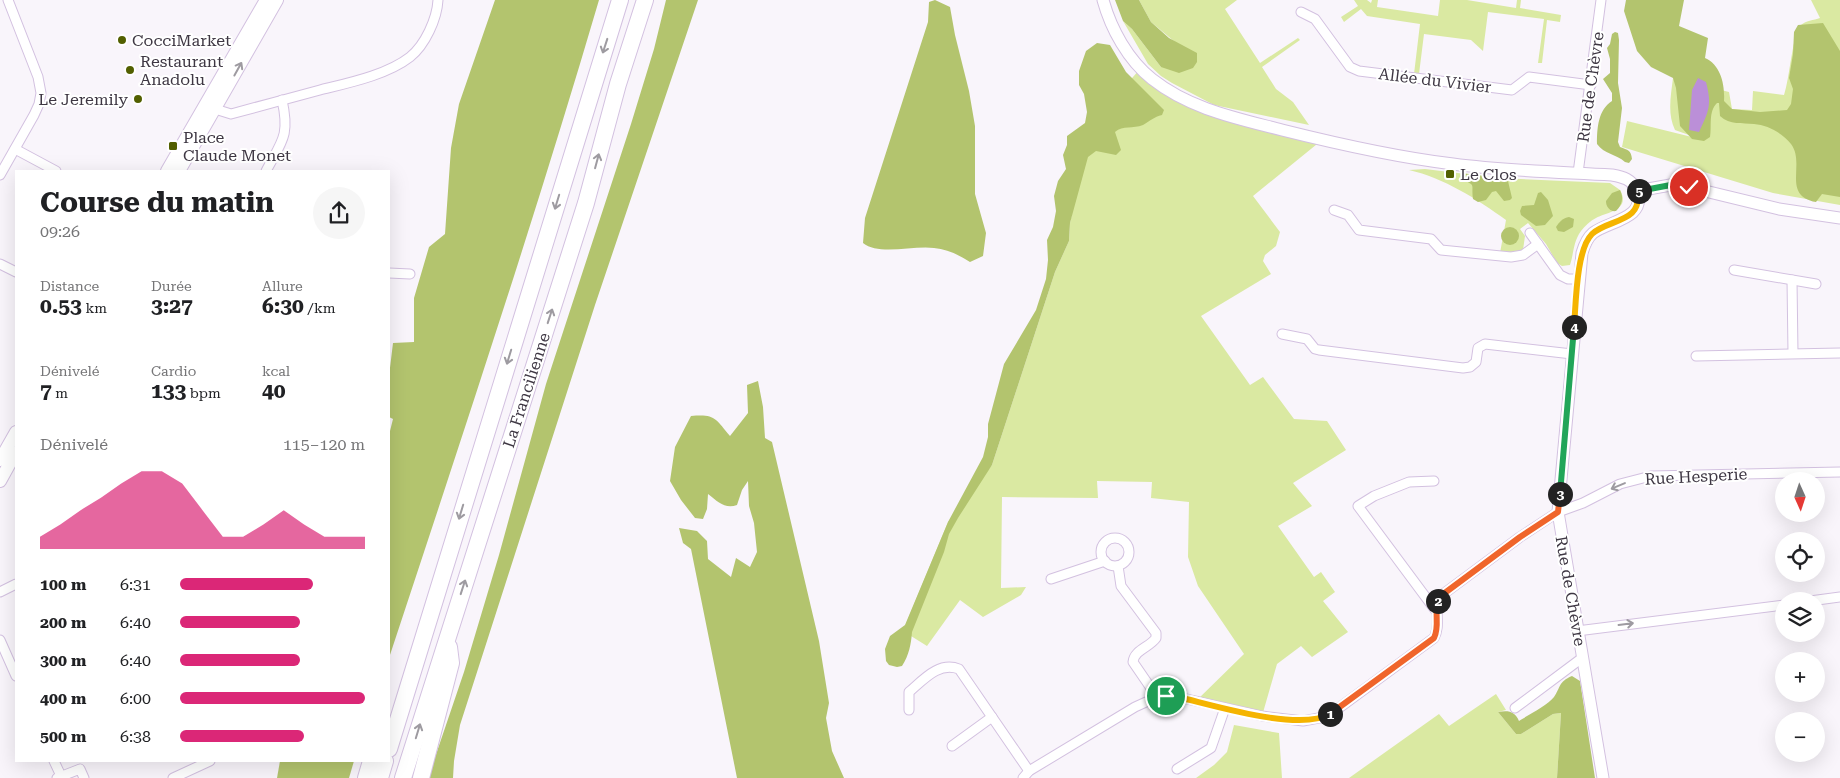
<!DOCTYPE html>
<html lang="fr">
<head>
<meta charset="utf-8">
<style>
  body { margin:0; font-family:"Roboto Serif",serif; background:#f6f6f6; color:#202124; height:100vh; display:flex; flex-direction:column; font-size:19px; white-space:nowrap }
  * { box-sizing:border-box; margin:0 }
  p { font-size:16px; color:#757577 }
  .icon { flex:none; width:28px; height:28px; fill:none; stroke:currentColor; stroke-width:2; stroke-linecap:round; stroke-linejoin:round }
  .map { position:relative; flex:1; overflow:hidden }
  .details { position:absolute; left:15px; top:170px; width:375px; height:592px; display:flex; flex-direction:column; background:#fff; border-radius:0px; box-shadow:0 5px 20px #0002 }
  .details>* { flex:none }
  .needle { width:32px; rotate:177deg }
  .tools { position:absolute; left:1775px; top:472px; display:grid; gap:10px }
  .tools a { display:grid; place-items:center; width:50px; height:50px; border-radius:50%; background:#fff; box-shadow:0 5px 20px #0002; font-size:25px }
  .pin { position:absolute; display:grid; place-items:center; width:42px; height:42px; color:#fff; margin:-21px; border:2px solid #fff; border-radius:50%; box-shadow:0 1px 5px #0007 }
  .km { position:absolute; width:25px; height:25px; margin:-12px; border-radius:50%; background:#222; color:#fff; font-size:14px; line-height:25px; text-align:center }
  .round { display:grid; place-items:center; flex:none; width:52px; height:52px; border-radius:26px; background:#f6f6f6 }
  .headline { display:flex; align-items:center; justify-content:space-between; height:85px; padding:0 25px }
  h1 { font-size:28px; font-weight:700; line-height:38px }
  .figures { display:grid; grid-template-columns:repeat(3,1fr); gap:8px; height:85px; padding:5px 25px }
  .figures div { display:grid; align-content:center }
  .figures b { font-size:21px; font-weight:700 }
  .figures small { font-size:14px; font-weight:400 }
  .figures p { font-size:14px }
  .chart { height:140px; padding:10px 25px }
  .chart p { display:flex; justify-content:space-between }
  .chart svg { width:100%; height:90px; margin-top:5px; fill:#db2777; opacity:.7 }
  ul { padding:0 25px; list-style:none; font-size:16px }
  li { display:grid; grid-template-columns:80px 60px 1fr; align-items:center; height:38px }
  li i { height:12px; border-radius:6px; background:#db2777 }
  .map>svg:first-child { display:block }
  .green { fill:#dae9a2 }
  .forest { fill:#b3c46e }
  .water { fill:#bb8fd8 }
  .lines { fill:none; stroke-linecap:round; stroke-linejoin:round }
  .minor-casing { stroke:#d3c1e0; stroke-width:11 }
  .tertiary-casing { stroke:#d3c1e0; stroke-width:13 }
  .secondary-casing { stroke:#d3c1e0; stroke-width:14 }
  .motorway-casing { stroke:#d3c1e0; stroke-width:18 }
  .minor { stroke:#fff; stroke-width:9 }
  .tertiary { stroke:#fff; stroke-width:11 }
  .secondary { stroke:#fff; stroke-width:12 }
  .motorway { stroke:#fff; stroke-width:16 }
  .oneway { stroke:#9e9ba1 }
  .split-1-casing { stroke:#fff; stroke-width:10 }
  .split-2-casing { stroke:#fff; stroke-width:10 }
  .split-3-casing { stroke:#fff; stroke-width:10 }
  .split-4-casing { stroke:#fff; stroke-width:10 }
  .split-5-casing { stroke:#fff; stroke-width:10 }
  .split-6-casing { stroke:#fff; stroke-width:10 }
  .split-1 { stroke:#f5b400; stroke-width:6 }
  .split-2 { stroke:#f0652b; stroke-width:6 }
  .split-3 { stroke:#f0652b; stroke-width:6 }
  .split-4 { stroke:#22a559; stroke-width:6 }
  .split-5 { stroke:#f5b400; stroke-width:6 }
  .split-6 { stroke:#22a559; stroke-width:6 }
  .poi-dot { fill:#525f00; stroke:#fff; stroke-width:2 }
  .labels { text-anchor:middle; stroke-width:4; stroke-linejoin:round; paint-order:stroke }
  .poi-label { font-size:16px; fill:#3e3743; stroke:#fff; text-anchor:start }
  .street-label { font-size:16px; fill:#3e3743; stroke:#fff }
</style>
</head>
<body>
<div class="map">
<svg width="1840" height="778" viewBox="0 0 1840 778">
  <rect width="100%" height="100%" fill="#f9f5fb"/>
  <!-- green -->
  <g class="green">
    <path d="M1139,0H1237L1225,9L1260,63L1298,38L1300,40L1262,67L1276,89L1293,102L1309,125L1214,105L1172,83L1161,76L1148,64L1123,21L1132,29L1161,67L1175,42L1151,22Z"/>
    <path d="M1354,0H1367L1371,3L1372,0H1378L1377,7L1438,16L1440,0H1467L1516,8L1517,0H1521L1520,8L1561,15L1560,22L1547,20L1542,63H1538L1544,19L1488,12L1483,51L1471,40L1424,34L1419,74H1414L1420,24L1367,16L1361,9L1344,22L1341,17L1358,6Z"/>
    <path d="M1811,0H1840V205L1773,193L1622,147L1627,121L1700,139L1675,130C1667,114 1671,95 1673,78L1729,92L1732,109L1752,110L1753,91L1784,95C1790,78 1792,35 1801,25C1805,21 1814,20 1820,18Z"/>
    <path d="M1140,69L1187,101L1322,140L1253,196L1280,232L1276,246L1265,255L1263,261L1271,274L1201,316L1250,385L1263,377L1294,419L1327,421L1346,450L1293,483L1312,506L1278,526L1314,577L1321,572L1335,592L1323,601L1348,632L1312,657L1301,646L1277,664L1262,716L1196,701L1244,654L1198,586L1188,557L1189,502L1151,498L1152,482L1097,481L1098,498L1002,497L1001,588L1026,587L1021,595L983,617L960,600L927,646L903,631L948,522L992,465L1055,272L1069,241L1070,223L1091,125Z"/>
    <path d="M1425,169L1498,178L1610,183L1620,190C1631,210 1608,212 1596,218C1590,221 1585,226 1581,231C1573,242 1574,253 1570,265L1562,266L1557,263L1546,244L1528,223L1520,229L1525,236L1523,250L1518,253H1500L1506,220C1477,199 1444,178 1409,170Z"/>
    <path d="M1496,694L1506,710L1498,712L1516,734H1521L1553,714L1561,713L1557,778H1349L1439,714L1449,726Z"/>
    <path d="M1234,725L1279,733L1282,778H1196L1214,765L1227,752Z"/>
  </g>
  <!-- forest -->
  <g class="forest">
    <path d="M495,0H599C534,221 461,440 389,658V435L393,419L389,417V376L393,343L414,342V298L429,247L445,234L451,148L459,104Z"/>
    <path d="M666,0H698L595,305L460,725L454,761L453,778H428L464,672L499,555L546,384L631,124L654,49Z"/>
    <path d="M935,0L950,7L955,35L969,91L975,126V194L986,233L983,256L970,262C959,255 947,249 934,248C914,245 879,256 863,243L865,218L928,22L929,2Z"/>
    <path d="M1115,0H1139L1151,22L1169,38L1197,53V62L1193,68L1179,73L1161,67L1132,29L1123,21Z"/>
    <path d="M1626,0H1684L1679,26L1708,38L1705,58C1721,65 1725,85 1724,101L1732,109L1760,112L1787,110L1791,104L1793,89L1789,78L1793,54L1794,32L1798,25L1823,23L1840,51V197L1822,194L1816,202C1781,195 1806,164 1791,144C1782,133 1768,125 1754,124C1742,123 1730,125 1720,116L1719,103H1717C1708,112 1712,126 1710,137L1704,141L1692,139L1680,126L1676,88L1673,78L1651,67L1637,51L1624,11Z"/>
    <path d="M1615,32L1618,33L1619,40L1618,83L1622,108L1618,142L1620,147C1628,150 1631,150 1632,159L1629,163L1625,162C1616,154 1604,154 1597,144C1597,128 1598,110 1612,101V93L1603,79L1610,73V59L1607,48L1610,44L1612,34Z"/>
    <path d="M1097,43L1110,45L1126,72L1164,110L1162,115C1154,117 1150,121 1143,125C1133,129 1123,125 1115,132L1121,150L1116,155L1096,151L1088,157L1070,223L1069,241L1055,272L992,465L958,518L949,534L944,552L912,632C911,645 909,655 902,666L897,667L889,665L886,661L885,649L890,636L905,625L948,522L983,457L988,437V424L1004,364L1036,310L1046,279L1048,260L1047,240L1053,227L1056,211L1054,196L1058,181L1066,169L1063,155L1067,145V136L1085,123L1087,112L1084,94L1079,85V71L1086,51Z"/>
    <path d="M1461,173L1485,176L1496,182L1508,181L1512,198L1510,200L1504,201L1496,191L1492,192L1486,200L1478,202L1473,199C1471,182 1477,187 1460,178Z"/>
    <path d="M1620,190C1624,198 1622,205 1616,211C1610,212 1606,207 1606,201L1612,193Z"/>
    <path d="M1541,192L1548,200L1553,216L1545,225L1536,226L1521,215L1520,211L1522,206L1534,205L1538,193Z"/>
    <path d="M1569,217L1574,219L1573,227L1564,232L1558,231L1556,227C1559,222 1563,218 1569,217Z"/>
    <circle cx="1510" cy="236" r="9"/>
    <path d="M758,381L763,407L765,438L772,442L819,641L829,703L826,718L832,751L844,778H737L691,549L683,543L679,528L697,531L707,541L708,559L731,577L736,558L750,567L757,552L754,523L749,506L748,481L742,490L737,505C725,509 718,502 708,494L707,509L703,519L695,518L681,500L670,481L675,447L691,416C715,414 715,418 730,436L748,413L747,385Z"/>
    <path d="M1572,676L1580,681L1595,778H1557L1561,713L1553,714L1521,734H1516L1498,712C1508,710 1515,711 1519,721C1528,715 1548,705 1554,697C1561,687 1558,682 1572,676Z"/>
    <path d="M280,761H354L349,778H277Z"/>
  </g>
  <!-- water -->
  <path class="water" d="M1698,78L1706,82C1712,105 1709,111 1699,132L1689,130L1692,90Z"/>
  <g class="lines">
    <defs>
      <g id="minor">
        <path d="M1301,12L1315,19L1350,67L1359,71L1512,90L1529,77L1591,85"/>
        <path d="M215,109L231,114C261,106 290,98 320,90C348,83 387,75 410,57C425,45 437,19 438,0"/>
        <path d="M15,149L56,171"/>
        <path d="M266,171C282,141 290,136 282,100"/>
        <path d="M1578,173L1601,0"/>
        <path d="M0,175L34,115L39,104L41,93L38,77L8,0"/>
        <path d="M1334,210L1348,215L1359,230L1431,239L1441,250L1511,257L1523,255L1538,244"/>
        <path d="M1530,233L1560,275L1568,279H1579"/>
        <path d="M0,264L16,272"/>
        <path d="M1734,270L1816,284"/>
        <path d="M389,273L410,274"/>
        <path d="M1792,280L1793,353"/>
        <path d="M1282,334L1307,339L1315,349L1319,350L1463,368L1470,367L1476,362L1478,348L1485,344L1572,354"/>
        <path d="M1696,356L1840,353"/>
        <path d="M1434,481L1409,482L1374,496L1358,506L1436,611"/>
        <circle cx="1115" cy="552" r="14"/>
        <path d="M1118,566L1121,586L1156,633V638C1150,647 1134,650 1133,662L1157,697"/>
        <path d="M1051,579L1105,561"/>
        <path d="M0,592L16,584"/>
        <path d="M1810,601L1840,597"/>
        <path d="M1577,631L1784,605"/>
        <path d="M0,640L16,676"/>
        <path d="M1515,708L1582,658"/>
        <path d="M909,710V692C923,680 939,661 959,669L1029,771"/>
        <path d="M952,746L992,717"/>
        <path d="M54,761L62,778"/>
        <path d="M1177,769L1211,748L1225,708"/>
        <path d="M57,778L80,769L84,778"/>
        <path d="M173,778L210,761"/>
        <path d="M1023,778L1029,771L1135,707L1157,697H1178L1262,716L1303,721L1324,717L1339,708L1434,638C1442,623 1432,610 1442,595L1520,537L1558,512L1583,503L1620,484L1651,476L1840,472"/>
      </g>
      <g id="tertiary">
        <path d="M1103,0C1111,29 1128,60 1152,79C1190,109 1236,118 1282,130C1338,144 1395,157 1453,164C1505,171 1559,172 1612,175C1623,177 1632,179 1637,191C1647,219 1608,221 1593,233C1587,238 1584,246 1582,253L1558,512L1603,778"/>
        <path d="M1637,191L1676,184L1779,209L1840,218"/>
      </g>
      <g id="secondary">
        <path d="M167,171L266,0"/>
        <path d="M179,171L277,0"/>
        <path d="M0,460L16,432"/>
        <path d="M0,481L16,452"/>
      </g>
      <g id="motorway">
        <path d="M389,749L620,0"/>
        <path d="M366,778L371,761"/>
        <path d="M380,778L385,761"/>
        <path d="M403,778L586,203L618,84L645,0"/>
        <path d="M421,778L451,663L449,647"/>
      </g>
    </defs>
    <!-- minor casing -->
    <use href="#minor" class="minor-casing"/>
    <!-- tertiary casing -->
    <use href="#tertiary" class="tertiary-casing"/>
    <!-- secondary casing -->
    <use href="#secondary" class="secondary-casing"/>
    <!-- motorway casing -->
    <use href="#motorway" class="motorway-casing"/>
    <!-- minor -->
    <use href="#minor" class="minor"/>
    <!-- tertiary -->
    <use href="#tertiary" class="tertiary"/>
    <!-- secondary -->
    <use href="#secondary" class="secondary"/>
    <!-- motorway -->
    <use href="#motorway" class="motorway"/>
  </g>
  <!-- one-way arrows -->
  <defs><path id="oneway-shaft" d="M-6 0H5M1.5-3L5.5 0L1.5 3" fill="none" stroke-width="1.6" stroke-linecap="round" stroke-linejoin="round" transform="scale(1.25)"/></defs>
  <g class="oneway">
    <use href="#oneway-shaft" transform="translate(605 46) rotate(108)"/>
    <use href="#oneway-shaft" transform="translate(238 69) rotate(-61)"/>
    <use href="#oneway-shaft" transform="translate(597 161) rotate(-75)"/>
    <use href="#oneway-shaft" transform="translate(557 202) rotate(107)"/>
    <use href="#oneway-shaft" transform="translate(550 316) rotate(-72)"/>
    <use href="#oneway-shaft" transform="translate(509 357) rotate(107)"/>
    <use href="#oneway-shaft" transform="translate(1618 486) rotate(157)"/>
    <use href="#oneway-shaft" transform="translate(461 512) rotate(107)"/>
    <use href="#oneway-shaft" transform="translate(463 587) rotate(-72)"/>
    <use href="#oneway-shaft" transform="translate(1626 624) rotate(-7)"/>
    <use href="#oneway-shaft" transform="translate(418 731) rotate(-73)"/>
  </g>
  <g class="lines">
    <defs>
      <path id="split-1" d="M1166,696L1178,697C1213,705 1299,732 1330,714"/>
      <path id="split-2" d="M1330,714L1434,638C1440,626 1434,613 1438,601"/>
      <path id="split-3" d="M1438,601L1442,595L1520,537L1558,512L1560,494"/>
      <path id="split-4" d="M1560,494L1574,327"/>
      <path id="split-5" d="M1574,327C1576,304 1576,250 1592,234C1607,219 1644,223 1637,191H1639"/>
      <path id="split-6" d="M1639,191L1676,184L1689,187"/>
    </defs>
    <!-- split-1 casing -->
    <use href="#split-1" class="split-1-casing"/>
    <!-- split-2 casing -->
    <use href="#split-2" class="split-2-casing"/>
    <!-- split-3 casing -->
    <use href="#split-3" class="split-3-casing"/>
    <!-- split-4 casing -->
    <use href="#split-4" class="split-4-casing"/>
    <!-- split-5 casing -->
    <use href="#split-5" class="split-5-casing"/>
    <!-- split-6 casing -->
    <use href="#split-6" class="split-6-casing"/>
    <!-- split-1 -->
    <use href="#split-1" class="split-1"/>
    <!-- split-2 -->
    <use href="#split-2" class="split-2"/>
    <!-- split-3 -->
    <use href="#split-3" class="split-3"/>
    <!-- split-4 -->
    <use href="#split-4" class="split-4"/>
    <!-- split-5 -->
    <use href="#split-5" class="split-5"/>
    <!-- split-6 -->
    <use href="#split-6" class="split-6"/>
  </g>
  <!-- markers -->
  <g class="poi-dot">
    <circle cx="122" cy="40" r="5"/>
    <circle cx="130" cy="70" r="5"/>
    <circle cx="138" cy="99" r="5"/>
    <rect x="168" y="141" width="10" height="10" rx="2.5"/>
    <rect x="1445" y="169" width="10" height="10" rx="2.5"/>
  </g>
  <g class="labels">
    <!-- poi labels -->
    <g class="poi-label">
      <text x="132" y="46">CocciMarket</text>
      <text x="140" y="67">Restaurant<tspan x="140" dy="18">Anadolu</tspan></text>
      <text x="128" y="105" text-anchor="end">Le Jeremily</text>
      <text x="183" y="143">Place<tspan x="183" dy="18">Claude Monet</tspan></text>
      <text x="1460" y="180">Le Clos</text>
    </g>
    <!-- street labels -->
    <g class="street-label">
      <text transform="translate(1435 80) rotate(7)" y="6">Allée du Vivier</text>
      <text transform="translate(1590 87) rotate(-82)" y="6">Rue de Chèvre</text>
      <text transform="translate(526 390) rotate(-72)" y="6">La Francilienne</text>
      <text transform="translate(1696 476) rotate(-3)" y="6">Rue Hesperie</text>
      <text transform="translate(1571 591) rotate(80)" y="6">Rue de Chèvre</text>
    </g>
  </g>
</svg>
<div class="tools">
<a><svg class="needle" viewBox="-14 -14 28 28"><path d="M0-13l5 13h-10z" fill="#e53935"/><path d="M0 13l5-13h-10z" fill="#757577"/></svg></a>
<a><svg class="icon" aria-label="locate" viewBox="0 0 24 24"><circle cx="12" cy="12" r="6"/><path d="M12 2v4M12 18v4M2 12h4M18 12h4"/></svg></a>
<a><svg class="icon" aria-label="layers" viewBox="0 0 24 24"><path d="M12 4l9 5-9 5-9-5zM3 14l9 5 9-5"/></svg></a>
<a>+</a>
<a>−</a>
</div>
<div class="pin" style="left:1166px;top:696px;background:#1e9e55"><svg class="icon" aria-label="arrive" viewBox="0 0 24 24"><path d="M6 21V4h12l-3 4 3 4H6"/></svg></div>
<div class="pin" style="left:1689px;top:187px;background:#d93025"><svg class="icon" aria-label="check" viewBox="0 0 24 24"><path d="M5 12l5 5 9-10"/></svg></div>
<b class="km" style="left:1330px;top:714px">1</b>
<b class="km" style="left:1438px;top:601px">2</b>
<b class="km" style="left:1560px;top:494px">3</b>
<b class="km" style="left:1574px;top:327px">4</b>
<b class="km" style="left:1639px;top:191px">5</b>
<section class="details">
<div class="headline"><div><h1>Course du matin</h1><p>09:26</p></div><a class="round"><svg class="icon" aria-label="share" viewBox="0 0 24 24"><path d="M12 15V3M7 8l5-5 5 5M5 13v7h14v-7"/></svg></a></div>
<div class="figures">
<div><p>Distance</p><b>0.53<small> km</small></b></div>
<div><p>Durée</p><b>3:27</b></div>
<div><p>Allure</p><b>6:30<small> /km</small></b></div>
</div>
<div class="figures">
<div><p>Dénivelé</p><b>7<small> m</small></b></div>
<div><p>Cardio</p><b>133<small> bpm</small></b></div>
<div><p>kcal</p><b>40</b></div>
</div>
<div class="chart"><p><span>Dénivelé</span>115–120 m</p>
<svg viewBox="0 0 160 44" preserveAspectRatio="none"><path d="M0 44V38L10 32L20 25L30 19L40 12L50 6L60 6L70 12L80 25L90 38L100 38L110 32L120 25L130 32L140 38L150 38L160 38V44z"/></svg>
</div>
<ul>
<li><b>100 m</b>6:31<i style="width:72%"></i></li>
<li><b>200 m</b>6:40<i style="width:65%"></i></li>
<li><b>300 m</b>6:40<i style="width:65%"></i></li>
<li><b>400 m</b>6:00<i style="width:100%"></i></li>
<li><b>500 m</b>6:38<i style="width:67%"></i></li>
</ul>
</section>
</div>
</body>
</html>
